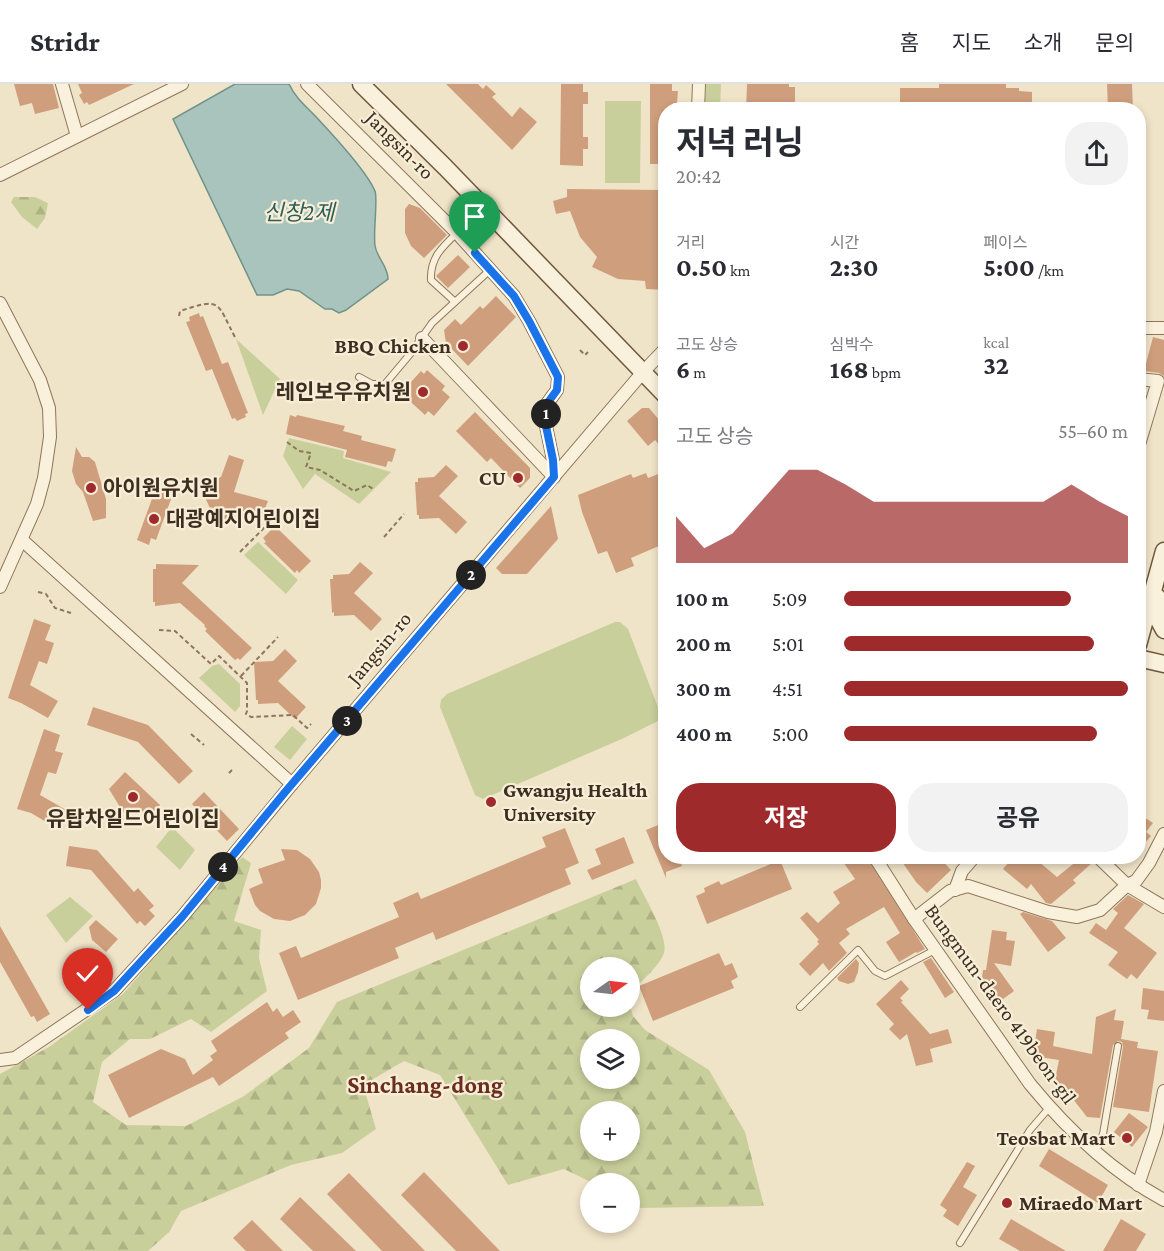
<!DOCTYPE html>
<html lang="ko">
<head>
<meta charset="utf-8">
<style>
  body { margin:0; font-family:"Crimson Pro","Noto Sans KR",serif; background:#f2f2f3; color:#2b2b33; height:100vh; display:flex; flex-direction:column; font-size:22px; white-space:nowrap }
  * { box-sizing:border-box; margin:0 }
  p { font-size:20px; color:#7c7c81 }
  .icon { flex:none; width:33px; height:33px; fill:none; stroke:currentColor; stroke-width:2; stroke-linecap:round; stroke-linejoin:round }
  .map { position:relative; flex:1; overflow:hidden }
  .drawer { position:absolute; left:658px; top:18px; width:488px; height:762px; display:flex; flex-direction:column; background:#fff; border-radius:24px; box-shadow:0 3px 9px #0003 }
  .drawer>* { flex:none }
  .needle { width:39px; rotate:76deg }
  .controls { position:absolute; left:580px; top:873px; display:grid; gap:12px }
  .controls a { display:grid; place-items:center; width:60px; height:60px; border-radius:50%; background:#fff; box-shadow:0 3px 9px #0003; font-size:30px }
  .pin { position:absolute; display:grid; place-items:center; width:51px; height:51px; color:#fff; margin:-62px -26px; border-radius:50% 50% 50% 0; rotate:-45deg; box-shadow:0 0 6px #0007 }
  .pin .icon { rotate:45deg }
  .km { position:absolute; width:30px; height:30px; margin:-15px; border-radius:50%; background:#222; color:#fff; font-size:16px; line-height:30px; text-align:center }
  .round { display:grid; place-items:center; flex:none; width:63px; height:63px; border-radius:24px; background:#f2f2f3 }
  .head { display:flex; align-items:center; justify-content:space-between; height:102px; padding:0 18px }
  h1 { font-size:33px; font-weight:700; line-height:45px }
  .figures { display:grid; grid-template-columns:repeat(3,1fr); gap:9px; height:102px; padding:6px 18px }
  .figures div { display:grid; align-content:center }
  .figures b { font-size:26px; font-weight:700 }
  .figures small { font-size:16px; font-weight:400 }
  .figures p { font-size:16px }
  .chart { height:168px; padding:12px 18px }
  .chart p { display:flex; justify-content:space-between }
  .chart svg { width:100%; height:108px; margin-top:6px; fill:#9e2a2b; opacity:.7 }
  .button { display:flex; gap:12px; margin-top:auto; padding:12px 18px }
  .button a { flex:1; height:69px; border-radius:24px; background:#9e2a2b; color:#fff; font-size:24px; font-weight:700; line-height:69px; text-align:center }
  .button a+a { background:#f2f2f3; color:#2b2b33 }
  ul { padding:0 18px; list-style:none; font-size:20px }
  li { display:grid; grid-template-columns:96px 72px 1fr; align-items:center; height:45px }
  li i { height:15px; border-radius:8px; background:#9e2a2b }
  header { display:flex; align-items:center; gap:36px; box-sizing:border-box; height:84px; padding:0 30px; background:#fff; border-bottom:2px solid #e1e1e2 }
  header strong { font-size:28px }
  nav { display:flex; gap:33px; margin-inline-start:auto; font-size:21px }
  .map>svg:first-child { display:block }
  .green { fill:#c9cf9b }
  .forest { fill:url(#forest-firs); fill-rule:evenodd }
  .water { fill:#a9c4bc; stroke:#6f938a; stroke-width:1.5 }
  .building { fill:#cf9f7d }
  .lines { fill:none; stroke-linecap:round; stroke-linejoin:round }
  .lane-casing { stroke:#8d765c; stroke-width:8 }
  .street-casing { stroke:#8d765c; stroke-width:14 }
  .secondary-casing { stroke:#6f573f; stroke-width:19 }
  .path { stroke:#8d765c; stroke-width:2; stroke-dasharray:4.5 3; stroke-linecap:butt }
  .lane { stroke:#faf1dc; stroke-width:6 }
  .street { stroke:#faf1dc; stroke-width:12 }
  .secondary { stroke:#faf1dc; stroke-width:16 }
  .route-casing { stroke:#fff; stroke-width:12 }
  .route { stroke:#1a73e8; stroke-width:8 }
  .poi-dot { fill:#9e2a2b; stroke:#f7eed8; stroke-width:2 }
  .labels { text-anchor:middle; stroke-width:4.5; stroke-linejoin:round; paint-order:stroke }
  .street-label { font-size:21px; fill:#3d2e20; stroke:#f7eed8 }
  .poi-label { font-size:21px; font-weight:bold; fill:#3d2e20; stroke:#f7eed8; text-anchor:end }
  .water-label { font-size:22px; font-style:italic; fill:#2f5d5a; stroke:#f7eed8 }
  .quarter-label { font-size:24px; font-weight:bold; fill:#6b2e1e; stroke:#f7eed8 }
</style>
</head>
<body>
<header>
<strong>Stridr</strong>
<nav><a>홈</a><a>지도</a><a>소개</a><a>문의</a></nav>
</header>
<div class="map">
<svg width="1164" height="1167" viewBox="0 0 1164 1167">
  <defs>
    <pattern id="forest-firs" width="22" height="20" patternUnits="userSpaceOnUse" patternTransform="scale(1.5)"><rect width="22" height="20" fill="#c9cf9b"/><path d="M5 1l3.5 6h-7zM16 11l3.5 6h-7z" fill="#aeb285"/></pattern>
  </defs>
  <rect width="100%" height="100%" fill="#f0e4c8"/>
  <!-- green -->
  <g class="green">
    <path d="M706,0H721L720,25H705Z"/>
    <path d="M605,17H641L640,99H605Z"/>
    <path d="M236,255L280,295L263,331Z"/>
    <path d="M289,354L344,367L343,374L391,388L359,420L315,390L303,405L283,372Z"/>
    <path d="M258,458L298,496L286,510L244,471Z"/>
    <path d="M615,538H620L628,545L661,631L660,636L624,654L483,715L475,711L440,623L441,616L447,610Z"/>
    <path d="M219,580L240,600V622L235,628L199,594L212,582Z"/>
    <path d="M292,642L307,655L290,676L274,663Z"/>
    <path d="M172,743L195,766L180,786L156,763Z"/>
    <path d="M70,813L93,832L66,859L46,831Z"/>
  </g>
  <!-- forest -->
  <g class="forest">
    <path d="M14,113H35L48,119L45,134L37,145L22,133L11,118Z"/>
    <path d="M242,773L251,779L234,837L261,846L259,874L267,907L211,948L191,935L150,955H130L102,978L93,1018L126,1041L186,1042L244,1012L309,964L337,918L636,795C643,811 669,852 664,869C660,882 639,899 630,909V884H591V922H630V921L633,932L645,946L709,986L745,1048L764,1122L640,1124L630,1118V1100L593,1099L564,1085L508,1101L440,991L404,977L363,1001L376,1045L342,1069L291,1081L181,1127L169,1148L148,1167H0V990L49,963L123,910ZM591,956H630V994H591ZM591,1028H630V1066H591Z"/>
  </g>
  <!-- water -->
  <path class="water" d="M235,0H289C296,15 307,23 318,35C333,51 367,88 375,107C378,115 373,148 375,162C377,174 388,182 388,195L346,226L339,229L332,225H325L299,207L287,205L273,211H257L173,35Z"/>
  <!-- building -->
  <g class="building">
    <path d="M14,0H53L59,24L35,30L32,19L20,22Z"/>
    <path d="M78,0H134L89,21L87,18L84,20L79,11L82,9Z"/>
    <path d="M446,0H478L483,5L486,1L496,10L492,13L512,33L520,23L537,38L512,66Z"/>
    <path d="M561,0H583V8H588V20H583V53H588V65H583V82L560,81Z"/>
    <path d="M650,0H672V7H678L677,19H673V26H666V80H650Z"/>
    <path d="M747,0H789V3H795V22H788V26H746Z"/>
    <path d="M939,0H1006V4H1019V7L1032,8V26H900V4H939Z"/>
    <path d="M1107,0H1132L1133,26H1108Z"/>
    <path d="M567,105L666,106V206L646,205L645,197L618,195L592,183L597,173L580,153L570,127L556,130L553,117L567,113Z"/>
    <path d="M409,120L420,124L447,151L424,174L411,162L405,149V125Z"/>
    <path d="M458,171L470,183L448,204L436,192Z"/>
    <path d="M496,212L516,233L468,282L446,259L444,246L455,235L461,241L480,222L483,225Z"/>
    <path d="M199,229L200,233L203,232L222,280L228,278L248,329L245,330L246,333L237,337L235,334L232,335L212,285L206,287L186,238L190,237L189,233Z"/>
    <path d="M1153,253L1164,256V292L1159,289L1144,287Z"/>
    <path d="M427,286L445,302L442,306L450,313L434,332L428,327L425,331L401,309L421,287L424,290Z"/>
    <path d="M642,324H649L666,344V369L655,356L648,362L627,337Z"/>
    <path d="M475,328L530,384V394L520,404L491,374L487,378L456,347Z"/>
    <path d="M290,331L296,333L297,331L345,342L343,347L362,352L361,356L396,365L392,378L388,377L386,383L345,373L347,366L286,350Z"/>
    <path d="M76,363L82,373H89L95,378L106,415V434L93,437L83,408L76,400L72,387Z"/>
    <path d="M229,371L244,376L234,408L268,417L262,432L241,427L220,440L219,436L216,437L202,407L205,406L203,402L221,393Z"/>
    <path d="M446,381L458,392L439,412L467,438L456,450L439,434L419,435V431H417L415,398H418V394L434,393Z"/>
    <path d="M666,387V415L662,417L666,426V459L631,474L634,482L616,489L607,467L598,470L582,428L578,411L631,390L633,394L646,389L648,394Z"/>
    <path d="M157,401L174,407L156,456L151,454L149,461L137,456Z"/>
    <path d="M551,422L558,455L527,490H502L496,484Z"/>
    <path d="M275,442L311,477L299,489L297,486L295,489L264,459L266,458L263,454Z"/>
    <path d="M360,478L373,489L354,509L382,535L371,547L354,531L334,532V528L332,529L330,495H333V491L349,490Z"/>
    <path d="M156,480L199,481L182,499L252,564L240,576L238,574L235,576L205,547L207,545L204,542L205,541L180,519L155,522V518H153V485H156Z"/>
    <path d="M34,535L51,541L45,556L54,559L47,580L39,577L30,601L58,617L48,634L21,619L8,614Z"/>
    <path d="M285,565L297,577L278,597L306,623L295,635L278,619L258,620V616H256L254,578L273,577Z"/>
    <path d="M93,623L148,641L193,687L179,700L138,658L87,641Z"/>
    <path d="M44,645L60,651L55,667L63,669L56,690L48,688L40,711L68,727L58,745L31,729L17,725Z"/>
    <path d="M125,688L160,721L155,727L123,728L109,705Z"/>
    <path d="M204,708L239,745L227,757L192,720Z"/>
    <path d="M1138,729L1153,739L1146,748L1151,752L1144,760L1140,757L1138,758Z"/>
    <path d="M666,738V772H678L682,782L666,788V794L646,746Z"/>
    <path d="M565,744L579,779L565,785L571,800L436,856L433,848L395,864L399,874L298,916L279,869L296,862L301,874L399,833L393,819L418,808L421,815L546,763L542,753Z"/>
    <path d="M624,753L634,779L592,796L587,786L601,780L595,765Z"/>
    <path d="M69,762L97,766L134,808L138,804L154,822L149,826L155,832L145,842L140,837L137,840L91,786L66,782Z"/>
    <path d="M281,765L297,766L310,775L319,788L321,796V804L316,820L305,831L290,837L274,835L260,827L255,821L249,805L263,799L258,785L285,776Z"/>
    <path d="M839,772H866L925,865L917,869L916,868L899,878L886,858L900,849L884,823L846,845L850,850L839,859L847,869L829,887L823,879L810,892L799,880L819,860L817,857L819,856L800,834L807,828L818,839L840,819L833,808L855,795Z"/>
    <path d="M898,772H938L951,786L927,809L916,798Z"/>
    <path d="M1014,772H1032L1057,793L1083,772H1087L1092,779L1073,796L1076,799L1051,820L1046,819L1031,800L1027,805L1003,785Z"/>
    <path d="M780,776L792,805L707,840L696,812L705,808L704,804L719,797L721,801Z"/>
    <path d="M1128,811L1144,820L1124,844L1157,869L1137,895L1131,890L1127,895L1108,881L1118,868L1089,849L1096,839L1106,846L1118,829L1113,825Z"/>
    <path d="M1023,828L1052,837L1066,854L1048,868L1020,830Z"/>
    <path d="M96,836L118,855L106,868L92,856L89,843Z"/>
    <path d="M0,842L50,930L37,938L34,932L31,933L0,878Z"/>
    <path d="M992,846L1007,848L1006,856L1015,857L1011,882L994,879L1014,907L995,921L981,901L983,886H986Z"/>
    <path d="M719,869L725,882L732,879L738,893L731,897L734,904L653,937L639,902Z"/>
    <path d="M931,874L954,908L945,914L923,878Z"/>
    <path d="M856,875L859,879L858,888L854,898L848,900L839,897L837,894Z"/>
    <path d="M901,896L909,905L900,914L903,917L901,918L930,950L948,945L952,959L930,965L933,978L916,982L907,950L900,956L889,945L894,940L876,920Z"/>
    <path d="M1143,904L1164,907V937L1147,935L1149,926L1141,925Z"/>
    <path d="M267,918L273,928L277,924L283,933L293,926L301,938L285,949L289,954L219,1002L213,993L129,1034L108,991L161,965L185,975L193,991L213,976L210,972L217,967L211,957Z"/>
    <path d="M1116,925L1114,936L1124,937L1121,955L1138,958L1137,964L1158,967L1149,1028L1113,1023L1123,963L1122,958L1118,957L1113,961L1100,1034L1087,1033L1069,1010L1068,1014L1054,1001L1059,976L1033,972L1037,945L1055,948L1053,962L1092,970L1096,933Z"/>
    <path d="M1129,1029L1148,1043L1132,1063L1114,1048Z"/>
    <path d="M1049,1065L1108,1101L1098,1119L1039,1082Z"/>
    <path d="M967,1078L975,1082L963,1103L977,1111L958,1142L943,1132L947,1126L940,1121Z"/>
    <path d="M424,1088L500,1167H456L401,1111Z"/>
    <path d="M349,1089L425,1167H382L327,1110Z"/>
    <path d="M300,1113L356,1167H313L280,1135Z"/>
    <path d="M1011,1135L1066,1167H1020L999,1155Z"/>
    <path d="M1121,1135L1146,1150L1136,1167H1103Z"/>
    <path d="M252,1136L283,1167H246L233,1154Z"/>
  </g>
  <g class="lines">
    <defs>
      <g id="lane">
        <path d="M454,217L431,196C430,174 442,163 457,149"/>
        <path d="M359,293L372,300H385L411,269L432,239L490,186"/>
        <path d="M800,923L858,866L875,887L885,892L935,866"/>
        <path d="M1096,1067L1103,1050L1118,962"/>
        <path d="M960,1159L1030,1046L1049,1024"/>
      </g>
      <g id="street">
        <path d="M62,0L77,52"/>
        <path d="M307,0L457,149L514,212L529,237L558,293L557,306L546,321V342L553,376L554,393"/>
        <path d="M698,26L699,0"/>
        <path d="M0,91L182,0"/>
        <path d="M0,219L40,296L49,324L50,353L44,394L37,420L0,503"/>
        <path d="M1138,244H1164"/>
        <path d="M422,254L554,393"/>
        <path d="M1138,295L1158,297L1138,364"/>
        <path d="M22,456L292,700L643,288L666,264"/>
        <path d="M874,772L914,835L1030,1000C1067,1045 1112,1088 1164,1116"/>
        <path d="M1097,772L1127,801L1164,823"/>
        <path d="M955,806L962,787L975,772"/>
        <path d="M914,835L950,807L968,802L1048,828L1077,833L1100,826L1127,801L1136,797L1149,779L1164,750"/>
        <path d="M0,976L15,974L114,907L182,833L292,700"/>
        <path d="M1138,1101L1156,1048L1164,1007"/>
      </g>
      <g id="secondary">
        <path d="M361,0L445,83L666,312"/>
        <path d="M1157,513V533L1164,546"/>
        <path d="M1138,561L1164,467"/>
        <path d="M1138,574L1164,580"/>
      </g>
    </defs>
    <!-- lane casing -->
    <use href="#lane" class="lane-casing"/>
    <!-- street casing -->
    <use href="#street" class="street-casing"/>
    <!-- secondary casing -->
    <use href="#secondary" class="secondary-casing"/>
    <!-- path -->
    <g class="path">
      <path d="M179,232L180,227C223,213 216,218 236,255"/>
      <path d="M580,266L585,271L588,268"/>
      <path d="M287,358L299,367L311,369L306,383L320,386L354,407L367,401L373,405"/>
      <path d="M384,453L404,430"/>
      <path d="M240,468L277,431"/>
      <path d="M38,508L46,510L55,524L71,529"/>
      <path d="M159,546L175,547L211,580L219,572L247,599V627L246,630L251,633L293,631L307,644L311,640"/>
      <path d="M241,592L278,553"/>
      <path d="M191,650L204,661"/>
      <path d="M229,689L232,686"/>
    </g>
    <!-- lane -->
    <use href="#lane" class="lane"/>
    <!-- street -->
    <use href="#street" class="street"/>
    <!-- secondary -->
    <use href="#secondary" class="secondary"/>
  </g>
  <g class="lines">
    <defs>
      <path id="route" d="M88,926L114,907L182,833L286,707L554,393L553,376L546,342V321L557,306L558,293L529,237L514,212L475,169"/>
    </defs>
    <!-- route casing -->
    <use href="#route" class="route-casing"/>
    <!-- route -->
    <use href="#route" class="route"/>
  </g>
  <!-- markers -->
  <g class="poi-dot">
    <circle cx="463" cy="262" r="6"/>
    <circle cx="423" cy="308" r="6"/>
    <circle cx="518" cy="394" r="6"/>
    <circle cx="91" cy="404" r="6"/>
    <circle cx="154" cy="435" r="6"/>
    <circle cx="133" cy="713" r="6"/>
    <circle cx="491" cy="718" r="6"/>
    <circle cx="1127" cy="1054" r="6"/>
    <circle cx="1007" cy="1119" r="6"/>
  </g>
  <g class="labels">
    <!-- street labels -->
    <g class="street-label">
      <text transform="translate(400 61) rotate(45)" y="7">Jangsin-ro</text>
      <text transform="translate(379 564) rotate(-50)" y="7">Jangsin-ro</text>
      <text transform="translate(1001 920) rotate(54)" y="7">Bungmun-daero 419beon-gil</text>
    </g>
    <!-- poi labels -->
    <g class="poi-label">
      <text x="451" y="269">BBQ Chicken</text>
      <text x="411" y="315">레인보우유치원</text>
      <text x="506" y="401">CU</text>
      <text x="103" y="411" text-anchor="start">아이원유치원</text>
      <text x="166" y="442" text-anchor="start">대광예지어린이집</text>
      <text x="503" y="713" text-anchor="start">Gwangju Health<tspan x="503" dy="24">University</tspan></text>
      <text x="133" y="742" text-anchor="middle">유탑차일드어린이집</text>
      <text x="1115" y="1061">Teosbat Mart</text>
      <text x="1019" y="1126" text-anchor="start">Miraedo Mart</text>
    </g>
    <!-- water labels -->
    <g class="water-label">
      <text x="299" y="136">신창2제</text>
    </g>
    <!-- quarter labels -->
    <g class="quarter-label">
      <text x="425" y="1009">Sinchang-dong</text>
    </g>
  </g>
</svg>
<div class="controls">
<a><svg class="needle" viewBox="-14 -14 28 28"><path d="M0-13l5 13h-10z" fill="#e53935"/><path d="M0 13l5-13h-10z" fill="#7c7c81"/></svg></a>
<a><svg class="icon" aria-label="layers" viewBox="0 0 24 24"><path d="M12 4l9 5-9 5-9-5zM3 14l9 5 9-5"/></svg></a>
<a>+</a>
<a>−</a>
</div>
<div class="pin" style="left:475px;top:169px;background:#1e9e55"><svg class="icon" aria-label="arrive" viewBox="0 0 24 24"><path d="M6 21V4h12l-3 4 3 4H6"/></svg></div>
<div class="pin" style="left:88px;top:926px;background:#d93025"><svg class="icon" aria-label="check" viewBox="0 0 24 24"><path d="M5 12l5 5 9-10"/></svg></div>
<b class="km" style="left:546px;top:330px">1</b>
<b class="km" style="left:471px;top:491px">2</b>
<b class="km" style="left:347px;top:637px">3</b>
<b class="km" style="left:223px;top:783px">4</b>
<section class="drawer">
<div class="head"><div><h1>저녁 러닝</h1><p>20:42</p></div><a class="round"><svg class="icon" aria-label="share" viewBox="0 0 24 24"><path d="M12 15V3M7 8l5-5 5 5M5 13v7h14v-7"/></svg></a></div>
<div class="figures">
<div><p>거리</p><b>0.50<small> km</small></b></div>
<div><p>시간</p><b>2:30</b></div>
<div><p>페이스</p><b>5:00<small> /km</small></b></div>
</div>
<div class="figures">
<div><p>고도 상승</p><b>6<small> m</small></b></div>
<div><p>심박수</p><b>168<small> bpm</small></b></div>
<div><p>kcal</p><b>32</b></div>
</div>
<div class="chart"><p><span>고도 상승</span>55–60 m</p>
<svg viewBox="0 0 160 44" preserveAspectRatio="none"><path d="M0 44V25L10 38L20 32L30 19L40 6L50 6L60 12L70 19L80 19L90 19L100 19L110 19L120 19L130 19L140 12L150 19L160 25V44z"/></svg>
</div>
<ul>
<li><b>100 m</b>5:09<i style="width:80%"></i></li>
<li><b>200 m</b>5:01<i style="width:88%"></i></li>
<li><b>300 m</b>4:51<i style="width:100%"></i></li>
<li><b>400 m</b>5:00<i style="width:89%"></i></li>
</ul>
<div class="button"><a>저장</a><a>공유</a></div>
</section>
</div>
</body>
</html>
